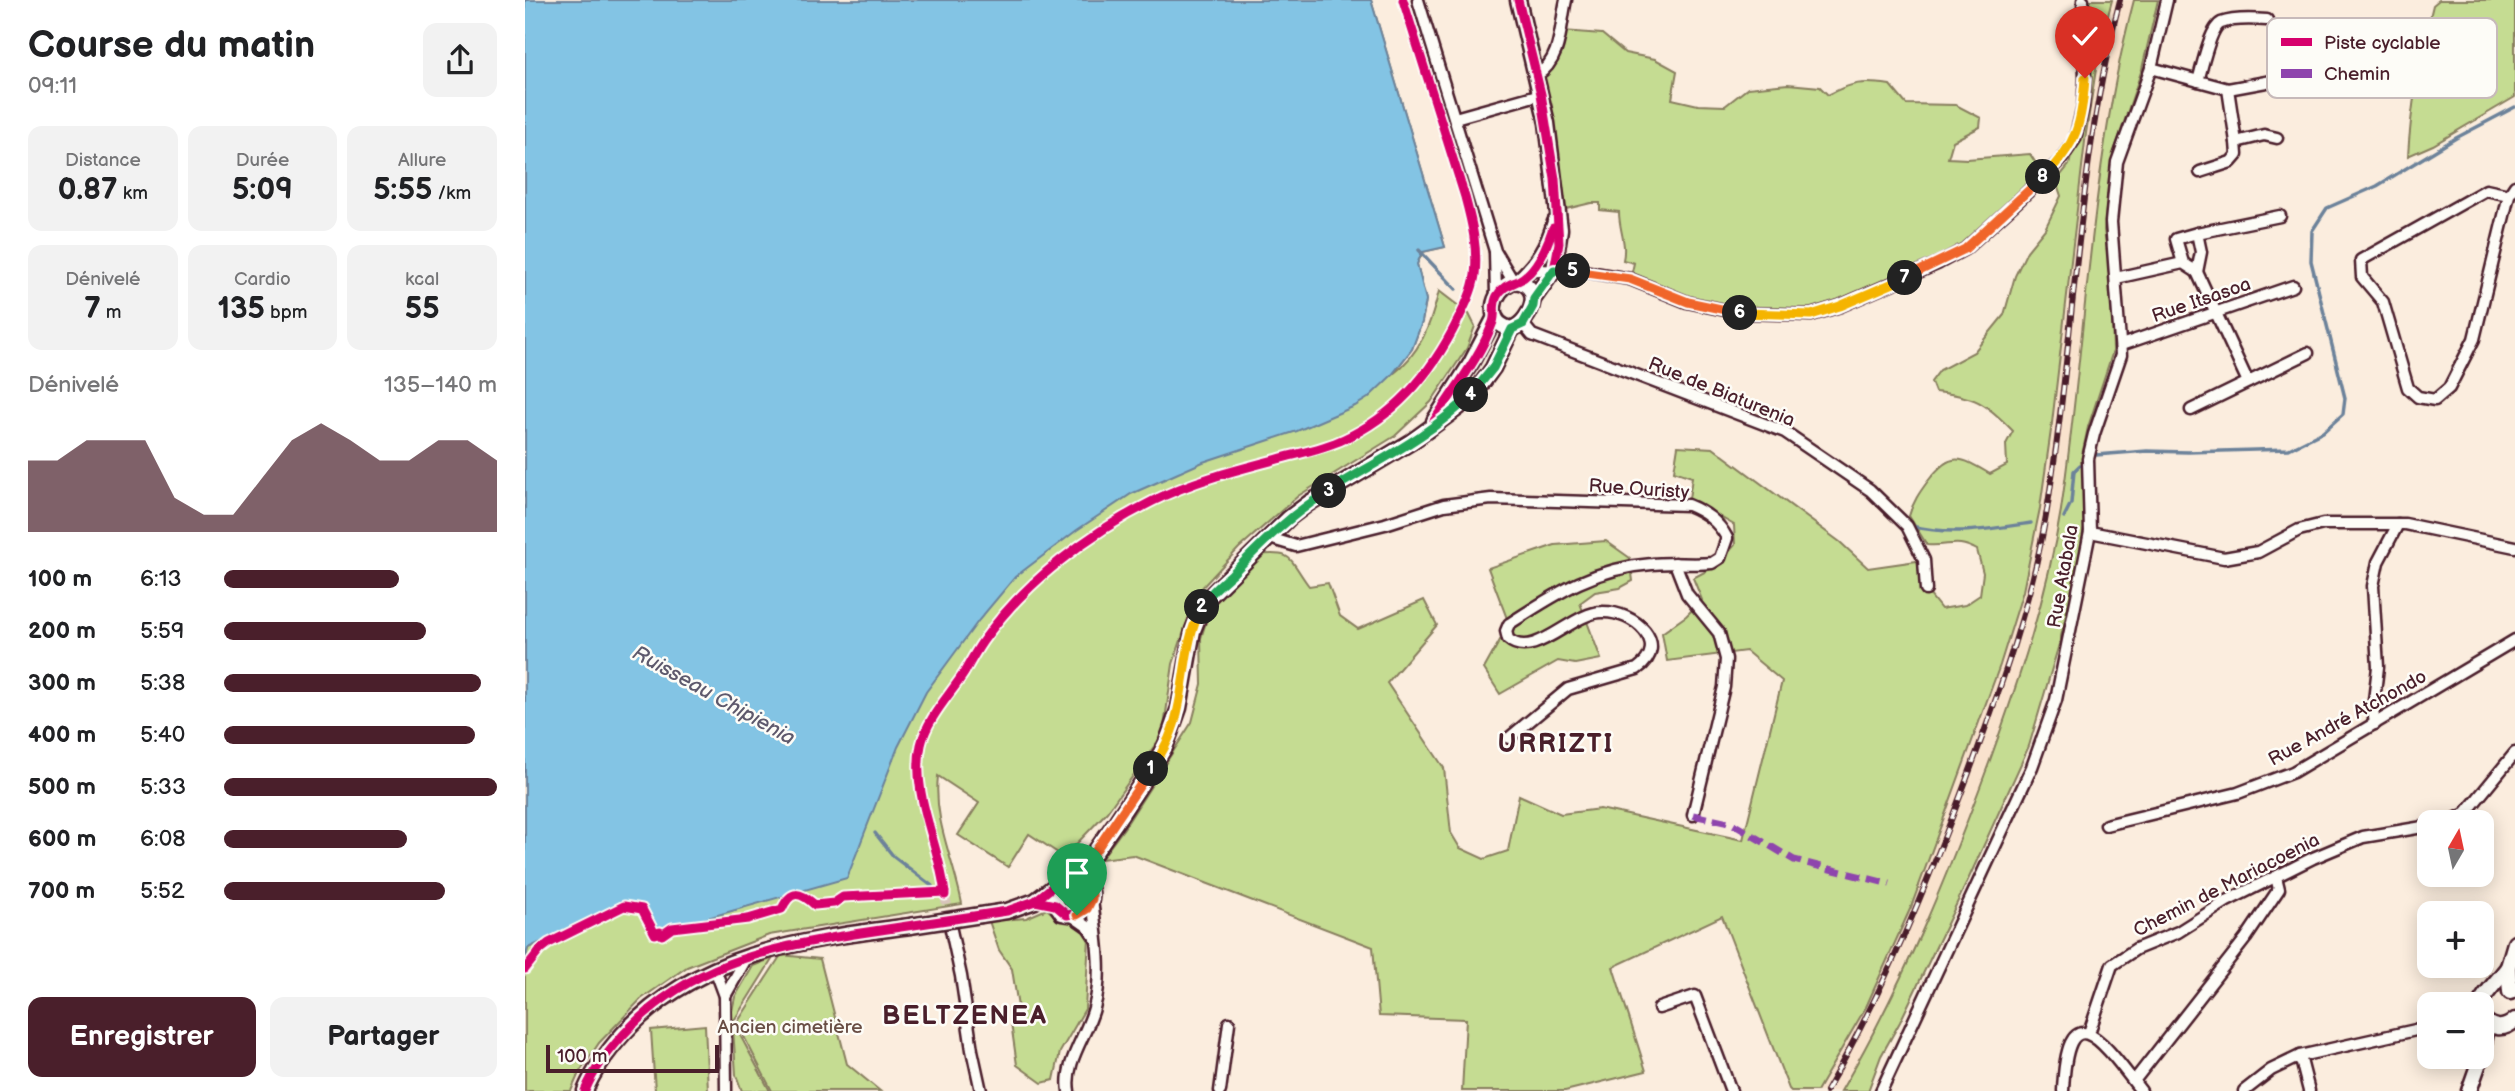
<!DOCTYPE html>
<html lang="fr">
<head>
<meta charset="utf-8">
<style>
  body { margin:0; font-family:"Balsamiq Sans",sans-serif; background:#f2f2f2; color:#202124; height:100vh; display:flex; flex-direction:column; font-size:26px; white-space:nowrap }
  * { box-sizing:border-box; margin:0 }
  p { font-size:23px; color:#757577 }
  .icon { flex:none; width:38px; height:38px; fill:none; stroke:currentColor; stroke-width:2; stroke-linecap:round; stroke-linejoin:round }
  .map { position:relative; flex:1; overflow:hidden }
  .panel { display:flex; flex-direction:column; background:#fff; width:525px }
  .panel>* { flex:none }
  .needle { width:46px; rotate:9deg }
  .fabs { position:absolute; left:1892px; top:810px; display:grid; gap:14px }
  .fabs a { display:grid; place-items:center; width:77px; height:77px; border-radius:14px; background:#fff; box-shadow:0 4px 18px #0003; font-size:35px }
  .scale { position:absolute; left:21px; bottom:18px; width:173px; box-sizing:border-box; padding-left:7px; border:4px solid #4a1f2b; border-top:0; font-size:19px; line-height:24px; white-space:nowrap; color:#4a1f2b; -webkit-text-stroke:5px #fdfcf7; paint-order:stroke }
  .pin { position:absolute; display:grid; place-items:center; width:60px; height:60px; color:#fff; margin:-72px -30px; border-radius:50% 50% 50% 0; rotate:-45deg; box-shadow:0 0 7px #0007 }
  .pin .icon { rotate:45deg }
  .km { position:absolute; width:35px; height:35px; margin:-18px; border-radius:50%; background:#222; color:#fff; font-size:19px; line-height:35px; text-align:center }
  .round { display:grid; place-items:center; flex:none; width:74px; height:74px; border-radius:14px; background:#f2f2f2 }
  .headline { display:flex; align-items:center; justify-content:space-between; height:119px; padding:0 28px }
  h1 { font-size:38px; font-weight:800; line-height:52px }
  .figures { display:grid; grid-template-columns:repeat(3,1fr); gap:10px; height:119px; padding:7px 28px }
  .figures div { display:grid; align-content:center; border-radius:14px; background:#f2f2f2; text-align:center }
  .figures b { font-size:30px; font-weight:800 }
  .figures small { font-size:19px; font-weight:400 }
  .figures p { font-size:19px }
  .chart { height:196px; padding:14px 28px }
  .chart p { display:flex; justify-content:space-between }
  .chart svg { width:100%; height:126px; margin-top:7px; fill:#4a1f2b; opacity:.7 }
  .action { display:flex; gap:14px; margin-top:auto; padding:14px 28px }
  .action a { flex:1; height:80px; border-radius:14px; background:#4a1f2b; color:#fff; font-size:28px; font-weight:800; line-height:80px; text-align:center }
  .action a+a { background:#f2f2f2; color:#202124 }
  ul { padding:0 28px; list-style:none; font-size:23px }
  li { display:grid; grid-template-columns:112px 84px 1fr; align-items:center; height:52px }
  li i { height:18px; border-radius:9px; background:#4a1f2b }
  main { display:flex; flex:1; min-height:0 }
  .map>svg:first-child { display:block }
  .built { fill:#f9e2cd }
  .green { fill:#c5dc92; stroke:#887e5e; stroke-width:2 }
  .water { fill:#83c4e4; stroke:#6c829a; stroke-width:2 }
  .lines { fill:none; stroke-linecap:round; stroke-linejoin:round }
  .stream { stroke:#6c829a; stroke-width:3.5 }
  .minor-tunnel { stroke:#d8c4ba; stroke-width:10; stroke-dasharray:10 5; stroke-linecap:butt }
  .minor-casing { stroke:#4a1f2b; stroke-width:15 }
  .secondary-casing { stroke:#4a1f2b; stroke-width:19 }
  .minor { stroke:#fdfcf7; stroke-width:10 }
  .secondary { stroke:#fdfcf7; stroke-width:14 }
  .rail-casing { stroke:#4a1f2b; stroke-width:6 }
  .rail { stroke:#fdfcf7; stroke-width:3.5; stroke-dasharray:10; stroke-linecap:butt }
  .secondary-bridge-casing { stroke:#4a1f2b; stroke-width:19; stroke-linecap:butt }
  .secondary-bridge { stroke:#fdfcf7; stroke-width:14 }
  .quiet { stroke:#8e44ad; stroke-width:7; stroke-dasharray:14 7; stroke-linecap:butt }
  .cycleway-casing { stroke:#fdfcf7; stroke-width:13 }
  .cycleway { stroke:#d6006c; stroke-width:9 }
  .split-1-casing { stroke:#fff; stroke-width:14 }
  .split-2-casing { stroke:#fff; stroke-width:14 }
  .split-3-casing { stroke:#fff; stroke-width:14 }
  .split-4-casing { stroke:#fff; stroke-width:14 }
  .split-5-casing { stroke:#fff; stroke-width:14 }
  .split-6-casing { stroke:#fff; stroke-width:14 }
  .split-7-casing { stroke:#fff; stroke-width:14 }
  .split-8-casing { stroke:#fff; stroke-width:14 }
  .split-9-casing { stroke:#fff; stroke-width:14 }
  .split-1 { stroke:#f0652b; stroke-width:9 }
  .split-2 { stroke:#f5b400; stroke-width:9 }
  .split-3 { stroke:#22a559; stroke-width:9 }
  .split-4 { stroke:#22a559; stroke-width:9 }
  .split-5 { stroke:#22a559; stroke-width:9 }
  .split-6 { stroke:#f0652b; stroke-width:9 }
  .split-7 { stroke:#f5b400; stroke-width:9 }
  .split-8 { stroke:#f0652b; stroke-width:9 }
  .split-9 { stroke:#f5b400; stroke-width:9 }
  .labels { text-anchor:middle; stroke-width:5; stroke-linejoin:round; paint-order:stroke }
  .street-label { font-size:19px; fill:#4a1f2b; stroke:#fdfcf7 }
  .park-label { font-size:19px; fill:#694e45; stroke:#fdfcf7 }
  .water-label { font-size:21px; font-style:italic; fill:#5e596c; stroke:#fdfcf7 }
  .district-label { font-size:26px; font-weight:bold; letter-spacing:2px; fill:#4a1f2b; stroke:#fdfcf7 }
  .key { fill:#fdfcf7; stroke:#c7baba; stroke-width:2 }
  .key-label { font-size:19px; fill:#4a1f2b }
</style>
</head>
<body>
<main>
<section class="panel">
<div class="headline"><div><h1>Course du matin</h1><p>09:11</p></div><a class="round"><svg class="icon" aria-label="share" viewBox="0 0 24 24"><path d="M12 15V3M7 8l5-5 5 5M5 13v7h14v-7"/></svg></a></div>
<div class="figures">
<div><p>Distance</p><b>0.87<small> km</small></b></div>
<div><p>Durée</p><b>5:09</b></div>
<div><p>Allure</p><b>5:55<small> /km</small></b></div>
</div>
<div class="figures">
<div><p>Dénivelé</p><b>7<small> m</small></b></div>
<div><p>Cardio</p><b>135<small> bpm</small></b></div>
<div><p>kcal</p><b>55</b></div>
</div>
<div class="chart"><p><span>Dénivelé</span>135–140 m</p>
<svg viewBox="0 0 160 44" preserveAspectRatio="none"><path d="M0 44V19L10 19L20 12L30 12L40 12L50 32L60 38L70 38L80 25L90 12L100 6L110 12L120 19L130 19L140 12L150 12L160 19V44z"/></svg>
</div>
<ul>
<li><b>100 m</b>6:13<i style="width:64%"></i></li>
<li><b>200 m</b>5:59<i style="width:74%"></i></li>
<li><b>300 m</b>5:38<i style="width:94%"></i></li>
<li><b>400 m</b>5:40<i style="width:92%"></i></li>
<li><b>500 m</b>5:33<i style="width:100%"></i></li>
<li><b>600 m</b>6:08<i style="width:67%"></i></li>
<li><b>700 m</b>5:52<i style="width:81%"></i></li>
</ul>
<div class="action"><a>Enregistrer</a><a>Partager</a></div>
</section>
<div class="map">
<svg width="1990" height="1091" viewBox="0 0 1990 1091">
  <rect width="100%" height="100%" fill="#fbedde"/>
  <filter id="ink" filterUnits="userSpaceOnUse"><feTurbulence type="fractalNoise" baseFrequency=".0143" numOctaves="2"/><feDisplacementMap in="SourceGraphic" scale="14" xChannelSelector="R" yChannelSelector="G"/><feConvolveMatrix kernelMatrix="1 2 1 2 8 2 1 2 1" color-interpolation-filters="sRGB"/></filter>
  <g filter="url(#ink)">
    <!-- built -->
    <path class="built" d="M1587,0H1609L1595,55L1581,138L1535,512L1518,598L1495,676L1441,825L1381,970L1348,1036L1316,1091H1292L1341,1007L1386,907L1475,665L1498,591L1515,508L1527,423L1561,133L1574,50Z"/>
    <!-- green -->
    <g class="green">
      <path d="M846,0L920,247L898,252L892,264L901,300L897,322L887,349L867,375C895,354 906,324 914,291L944,314L950,326L942,348L906,402L870,436L773,496L714,548L672,593L648,664L638,734L582,812L539,857L504,834L483,867L433,835L454,803L413,776C408,821 429,860 437,904L244,935L162,967L116,999L74,1043L54,1073L46,1091H0V962L3,948L99,904L117,907L137,933L147,928L243,900L349,730Z"/>
      <path d="M1558,0H1587L1574,50L1561,133L1527,423L1515,508L1498,591L1475,665L1386,907L1341,1007L1292,1091H1266L1264,1089L1197,916L1088,967L1121,1071L1040,1091H937L941,1019L854,1016L848,947L608,855L576,859L599,828L667,722L677,684L676,638L686,606L732,555C770,551 763,558 784,586L803,583L815,616L833,629L899,600L912,625L862,683L919,768L926,833L935,848L959,859L983,851L994,795L1036,814L1075,809L1218,840L1257,681L1221,651L1142,661L1137,633L1161,616L1177,600L1168,578L1193,565L1210,545L1209,525L1164,499L1167,477L1149,471L1153,446L1188,448L1315,542L1343,568L1399,560L1401,590L1416,609L1440,605L1455,595L1458,573L1452,550C1431,538 1425,547 1402,545L1384,516C1388,502 1394,493 1403,481C1426,451 1435,456 1465,474L1482,465L1481,444L1488,431C1460,402 1450,396 1410,392L1406,382L1415,370L1449,352L1479,315L1490,276L1502,251L1520,229L1536,196L1531,181L1544,165L1558,107Z"/>
      <path d="M1609,0H1633L1617,69L1590,149L1584,177L1579,230L1586,279L1588,351L1563,427L1557,455L1560,508L1558,543L1535,641L1504,746L1443,880L1375,1022L1356,1056L1343,1091H1316C1378,985 1422,877 1464,763C1494,680 1522,597 1536,510C1561,340 1565,166 1609,0Z"/>
      <path d="M1914,0H1990V97L1908,145L1883,156C1886,104 1895,56 1908,5Z"/>
      <path d="M1038,31L1077,34L1100,53L1130,59L1152,71L1147,99L1173,105L1200,106L1223,88L1263,84L1295,87L1303,95C1327,82 1338,81 1365,85L1381,104L1431,105L1456,118L1455,127L1428,141L1423,158L1442,159L1505,154L1519,176L1440,249L1286,315L1214,313L1162,302L1117,282L1107,272L1109,263L1098,260C1102,243 1094,230 1094,212L1075,210V203H1066L1037,210L1019,94L1020,75L1033,54Z"/>
      <path d="M1081,541L1105,558L1108,581L1095,588L1070,592L1055,603L1076,659L1050,664L1033,661L975,694L959,669L984,624L963,568L1030,545Z"/>
      <path d="M522,909L534,920L548,923L560,930L564,938L560,1009L535,1052L529,1080L517,1083L492,1065L484,1009L493,1007L487,969L474,950L464,921L501,918Z"/>
      <path d="M256,955L295,959L322,1064L355,1091H247L212,1023Z"/>
      <path d="M248,958L208,1022L245,1091H217L211,1075L207,1011L210,997L228,966Z"/>
      <path d="M180,1025L183,1091H130L126,1030Z"/>
    </g>
    <!-- water -->
    <path class="water" d="M0,0H846L920,247L897,252L892,264L901,300L897,322L887,349L866,376L843,398L830,406L772,431L678,462L606,494L552,530L490,577L454,620L401,692L373,747L322,878L147,928L137,933H131L117,907L99,904L3,948L0,962Z"/>
    <g class="lines">
      <!-- stream -->
      <g class="stream">
        <path d="M894,250L931,289"/>
        <path d="M1571,455L1622,451L1663,452L1764,449L1798,432L1818,414L1820,398L1786,261L1787,231L1802,208L1852,186L1931,138L1990,107"/>
        <path d="M1539,517L1546,503L1549,471L1555,465"/>
        <path d="M1386,526C1427,536 1466,529 1506,523"/>
        <path d="M350,833L369,857L407,886"/>
      </g>
      <!-- minor-tunnel -->
      <path class="minor-tunnel" d="M420,895L425,923"/>
      <defs>
        <g id="minor">
          <path d="M893,0L970,251L988,281"/>
          <path d="M1626,68L1703,89L1763,78"/>
          <path d="M1012,75C1037,60 1035,25 1041,0"/>
          <path d="M1673,81C1677,68 1685,28 1696,23C1709,18 1729,19 1742,20"/>
          <path d="M1703,89L1711,142"/>
          <path d="M930,118L1016,94"/>
          <path d="M1675,172L1706,162L1712,155L1711,142L1739,135L1752,138"/>
          <path d="M1984,195L1961,190L1836,260L1837,277L1858,302L1883,388L1893,397L1910,400L1924,388L1949,339L1984,195L1990,186"/>
          <path d="M970,252L971,296"/>
          <path d="M1658,263L1651,239L1672,233"/>
          <path d="M1006,270L1058,271L1105,279L1162,302L1214,313L1286,315L1315,306L1414,263L1440,249L1493,201L1535,161L1550,139L1558,107L1560,78L1558,0"/>
          <path d="M1672,272L1723,382"/>
          <path d="M1591,278L1658,263L1672,272L1676,252L1672,233L1755,216"/>
          <path d="M998,324L1007,335L1260,432L1345,490L1382,526L1399,560L1401,590"/>
          <path d="M1596,345L1768,286"/>
          <path d="M1666,410L1783,353"/>
          <path d="M1565,532L1699,558L1733,552L1774,530L1798,524H1880L1990,547"/>
          <path d="M744,535L751,540L771,546L860,524L919,505L966,499L1163,505C1180,512 1193,521 1202,538L1195,558L1187,563C1167,565 1147,562 1127,564C1069,568 1032,593 984,624L981,631L983,639C1009,662 1047,612 1077,612C1109,611 1147,644 1112,669L1043,689L984,738"/>
          <path d="M1150,563L1162,594L1194,633L1201,659L1199,687L1168,815"/>
          <path d="M1850,724L1848,709L1853,667L1848,586L1853,562L1873,524"/>
          <path d="M1924,822L1940,814L1990,753"/>
          <path d="M1581,825L1713,793L1768,772L1990,640"/>
          <path d="M546,915L563,927L571,939"/>
          <path d="M426,930L436,976L447,1050L456,1091"/>
          <path d="M190,969L200,996L201,1091"/>
          <path d="M200,996L222,957"/>
          <path d="M1134,1008L1170,996L1206,1091"/>
          <path d="M1564,1033L1587,965L1611,949L1653,932L1702,901L1788,858L1838,837L1904,826"/>
          <path d="M1775,1056L1784,1091"/>
          <path d="M1609,1081L1721,938L1754,889L1751,877"/>
          <path d="M544,1091C539,1062 562,1035 569,1008C579,972 571,935 567,899"/>
          <path d="M695,1091L704,1023"/>
          <path d="M1356,1091L1507,767L1531,700L1565,532L1563,459L1569,434L1596,355L1586,222L1592,162L1626,68L1642,0"/>
          <path d="M1538,1091C1542,987 1581,1046 1616,1091"/>
          <path d="M1719,1091L1746,1070L1775,1056L1904,1027"/>
        </g>
        <g id="secondary">
          <path d="M993,0L1022,123L1035,229L1029,270L1009,298"/>
          <path d="M988,281C1020,283 1008,320 987,329C959,324 966,291 988,281Z"/>
          <path d="M993,281C1013,263 1022,248 1030,222"/>
          <path d="M909,421L946,363L969,319"/>
          <path d="M549,876L565,859L591,822L640,747L654,708L668,630L680,601L764,518L784,503L886,442L934,407L955,386L968,368L987,329"/>
          <path d="M456,915L482,911L510,901L543,876C560,875 570,888 565,904L552,915L537,913L528,899L530,887"/>
          <path d="M1985,992L1983,967L1990,943"/>
          <path d="M1955,1004C1958,995 1976,977 1983,967"/>
          <path d="M1956,1016C1965,1029 1979,1031 1990,1020"/>
          <path d="M1956,1056L1963,1024"/>
          <path d="M60,1091C69,1069 82,1052 98,1034C174,952 279,940 385,926"/>
          <path d="M1944,1091L1956,1057"/>
        </g>
      </defs>
      <!-- minor casing -->
      <use href="#minor" class="minor-casing"/>
      <!-- secondary casing -->
      <use href="#secondary" class="secondary-casing"/>
      <!-- minor -->
      <use href="#minor" class="minor"/>
      <!-- secondary -->
      <use href="#secondary" class="secondary"/>
      <defs>
        <path id="rail" d="M1301,1091C1360,990 1403,882 1444,773C1476,687 1507,601 1522,510C1550,340 1551,167 1595,0"/>
      </defs>
      <!-- rail casing -->
      <use href="#rail" class="rail-casing"/>
      <!-- rail -->
      <use href="#rail" class="rail"/>
      <defs>
        <path id="secondary-bridge" d="M385,926L456,915"/>
      </defs>
      <!-- secondary-bridge casing -->
      <use href="#secondary-bridge" class="secondary-bridge-casing"/>
      <!-- secondary-bridge -->
      <use href="#secondary-bridge" class="secondary-bridge"/>
      <!-- quiet -->
      <path class="quiet" d="M1168,815L1208,824L1269,860L1365,884"/>
      <defs>
        <g id="cycleway">
          <path d="M909,421C929,389 955,358 968,322C971,314 967,305 972,296C978,286 984,285 993,281C1012,272 1022,246 1028,228"/>
          <path d="M420,895C416,847 385,794 396,745C402,718 425,695 439,673C445,662 451,651 458,641C500,582 564,533 628,501C667,481 711,470 753,459C775,453 798,449 819,439C872,415 908,371 933,320C940,306 948,290 950,275C953,248 947,223 940,197L878,0"/>
          <path d="M510,901L530,905L542,915L557,913L567,899L562,883L565,859"/>
          <path d="M0,969L15,950L24,943L99,906L117,909L130,934L135,932L137,935L147,928L223,919L257,909C266,889 275,892 290,905L309,903L318,897L420,892"/>
          <path d="M60,1091C69,1069 83,1052 99,1034C162,965 239,949 329,934C380,926 431,919 482,911L510,901L537,879L549,876L565,859L591,822L631,762L650,723L668,630L680,601L764,518L784,503L886,442L934,407L955,386L968,368L987,329L998,324L1008,306L1009,298L1024,279L1029,270L1034,243L1030,179L1016,94L993,0"/>
        </g>
      </defs>
      <!-- cycleway casing -->
      <use href="#cycleway" class="cycleway-casing"/>
      <!-- cycleway -->
      <use href="#cycleway" class="cycleway"/>
    </g>
  </g>
  <g class="lines" filter="url(#ink)">
    <defs>
      <path id="split-1" d="M552,915L562,909L567,899V893L562,883L565,859L626,769"/>
      <path id="split-2" d="M626,769C639,751 649,731 653,709C661,675 660,638 677,607"/>
      <path id="split-3" d="M677,607C684,593 696,584 707,574C737,543 766,514 804,491"/>
      <path id="split-4" d="M804,491C853,461 905,436 946,395"/>
      <path id="split-5" d="M946,395L968,368L987,329L998,324L1008,306L1009,298L1029,270L1048,271"/>
      <path id="split-6" d="M1048,271L1105,279L1163,302L1215,313"/>
      <path id="split-7" d="M1215,313L1286,315L1315,306L1380,278"/>
      <path id="split-8" d="M1380,278L1440,249L1518,177"/>
      <path id="split-9" d="M1518,177C1552,145 1557,123 1560,78"/>
    </defs>
    <!-- split-1 casing -->
    <use href="#split-1" class="split-1-casing"/>
    <!-- split-2 casing -->
    <use href="#split-2" class="split-2-casing"/>
    <!-- split-3 casing -->
    <use href="#split-3" class="split-3-casing"/>
    <!-- split-4 casing -->
    <use href="#split-4" class="split-4-casing"/>
    <!-- split-5 casing -->
    <use href="#split-5" class="split-5-casing"/>
    <!-- split-6 casing -->
    <use href="#split-6" class="split-6-casing"/>
    <!-- split-7 casing -->
    <use href="#split-7" class="split-7-casing"/>
    <!-- split-8 casing -->
    <use href="#split-8" class="split-8-casing"/>
    <!-- split-9 casing -->
    <use href="#split-9" class="split-9-casing"/>
    <!-- split-1 -->
    <use href="#split-1" class="split-1"/>
    <!-- split-2 -->
    <use href="#split-2" class="split-2"/>
    <!-- split-3 -->
    <use href="#split-3" class="split-3"/>
    <!-- split-4 -->
    <use href="#split-4" class="split-4"/>
    <!-- split-5 -->
    <use href="#split-5" class="split-5"/>
    <!-- split-6 -->
    <use href="#split-6" class="split-6"/>
    <!-- split-7 -->
    <use href="#split-7" class="split-7"/>
    <!-- split-8 -->
    <use href="#split-8" class="split-8"/>
    <!-- split-9 -->
    <use href="#split-9" class="split-9"/>
  </g>
  <g class="labels">
    <!-- street labels -->
    <g class="street-label">
      <text transform="translate(1676 299) rotate(-19)" y="7">Rue Itsasoa</text>
      <text transform="translate(1197 391) rotate(22)" y="7">Rue de Biaturenia</text>
      <text transform="translate(1114 488) rotate(4)" y="7">Rue Ouristy</text>
      <text transform="translate(1537 576) rotate(-80)" y="7">Rue Atabala</text>
      <text transform="translate(1822 717) rotate(-29)" y="7">Rue André Atchondo</text>
      <text transform="translate(1701 884) rotate(-27)" y="7">Chemin de Mariacoenia</text>
    </g>
    <!-- park labels -->
    <g class="park-label">
      <text x="265" y="1033">Ancien cimetière</text>
    </g>
    <!-- water labels -->
    <g class="water-label">
      <text transform="translate(189 695) rotate(29)" y="7">Ruisseau Chipienia</text>
    </g>
    <!-- district labels -->
    <g class="district-label">
      <text x="1031" y="752">URRIZTI</text>
      <text x="440" y="1024">BELTZENEA</text>
    </g>
  </g>
  <!-- legend -->
  <rect x="1742" y="18" width="230" height="80" rx="10" class="key"/>
  <rect x="1756" y="38" width="31" height="8" fill="#d6006c"/>
  <rect x="1756" y="69" width="31" height="9" fill="#8e44ad"/>
  <g class="key-label">
    <text x="1799" y="49">Piste cyclable</text>
    <text x="1799" y="80">Chemin</text>
  </g>
</svg>
<div class="fabs">
<a><svg class="needle" viewBox="-14 -14 28 28"><path d="M0-13l5 13h-10z" fill="#e53935"/><path d="M0 13l5-13h-10z" fill="#757577"/></svg></a>
<a>+</a>
<a>−</a>
</div>
<div class="scale">100 m</div>
<div class="pin" style="left:552px;top:915px;background:#1e9e55"><svg class="icon" aria-label="arrive" viewBox="0 0 24 24"><path d="M6 21V4h12l-3 4 3 4H6"/></svg></div>
<div class="pin" style="left:1560px;top:78px;background:#d93025"><svg class="icon" aria-label="check" viewBox="0 0 24 24"><path d="M5 12l5 5 9-10"/></svg></div>
<b class="km" style="left:626px;top:769px">1</b>
<b class="km" style="left:677px;top:607px">2</b>
<b class="km" style="left:804px;top:491px">3</b>
<b class="km" style="left:946px;top:395px">4</b>
<b class="km" style="left:1048px;top:271px">5</b>
<b class="km" style="left:1215px;top:313px">6</b>
<b class="km" style="left:1380px;top:278px">7</b>
<b class="km" style="left:1518px;top:177px">8</b>
</div>
</main>
</body>
</html>
